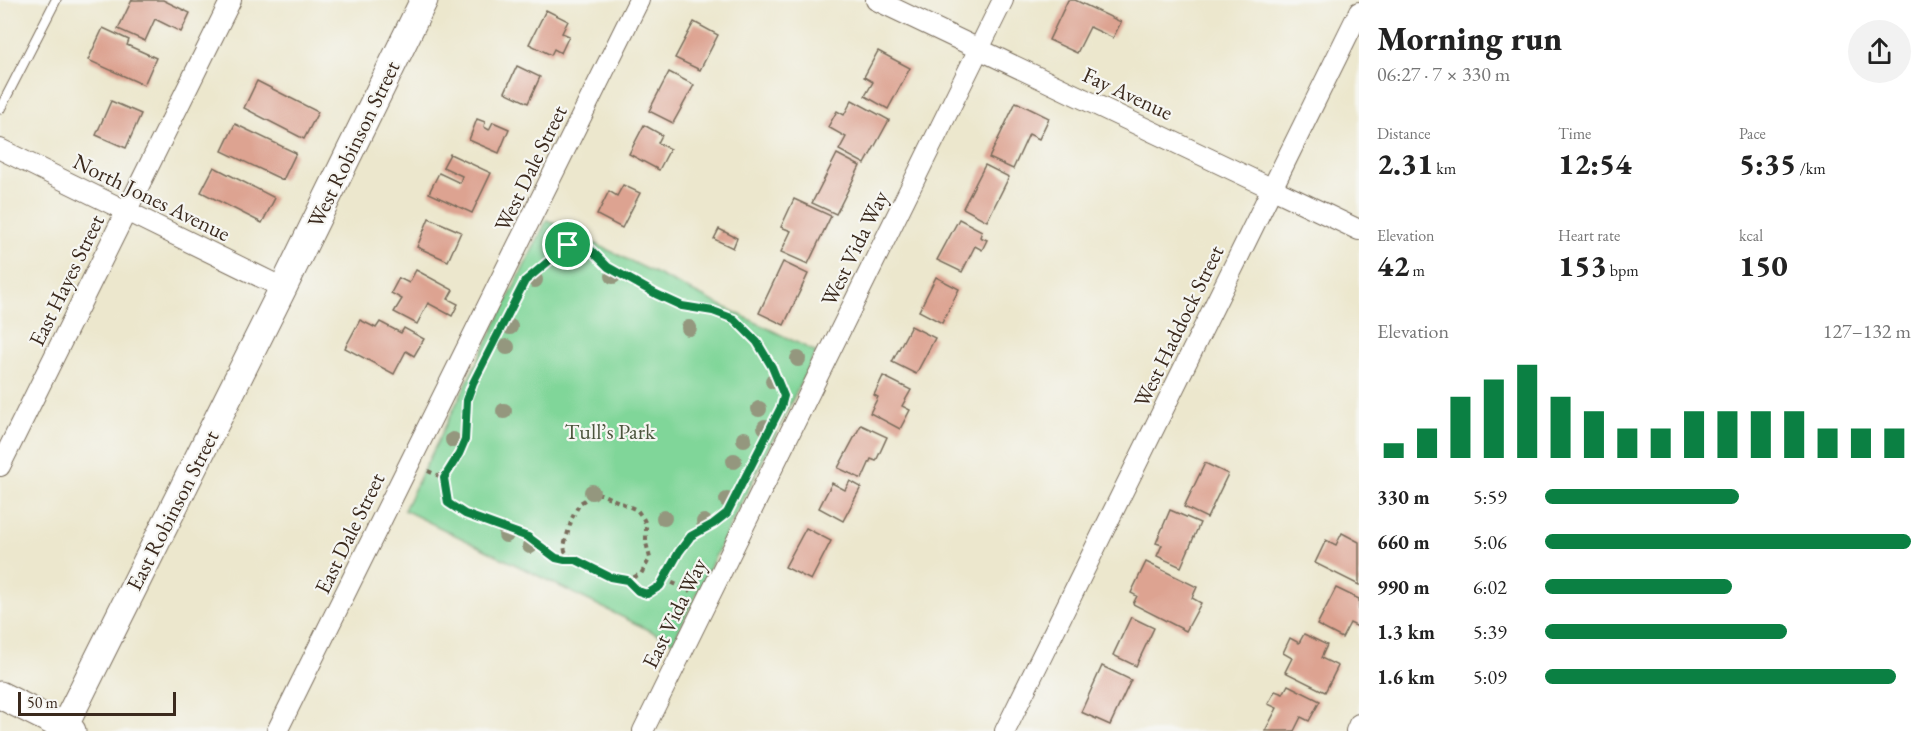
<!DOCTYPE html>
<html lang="en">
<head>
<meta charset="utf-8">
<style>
  body { margin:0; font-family:"EB Garamond",serif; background:#f2f2f2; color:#222; height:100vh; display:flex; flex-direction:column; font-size:22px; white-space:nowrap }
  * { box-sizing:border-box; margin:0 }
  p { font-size:20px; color:#767676 }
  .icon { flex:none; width:33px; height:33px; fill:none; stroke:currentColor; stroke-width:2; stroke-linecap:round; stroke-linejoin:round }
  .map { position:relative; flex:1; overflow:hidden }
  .panel { display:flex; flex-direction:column; background:#fff; width:570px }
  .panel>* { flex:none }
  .scale { position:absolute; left:18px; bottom:15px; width:158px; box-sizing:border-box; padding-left:6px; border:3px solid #3b2a1e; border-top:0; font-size:16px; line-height:21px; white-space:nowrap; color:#3b2a1e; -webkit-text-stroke:4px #f6f6f2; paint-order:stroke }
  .pin { position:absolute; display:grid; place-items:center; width:51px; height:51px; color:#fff; margin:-26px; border:3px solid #fff; border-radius:50%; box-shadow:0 2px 6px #0007 }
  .round { display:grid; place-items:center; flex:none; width:63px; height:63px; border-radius:32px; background:#f2f2f2 }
  .overview { display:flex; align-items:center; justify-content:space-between; height:102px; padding:0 18px }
  h1 { font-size:33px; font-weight:800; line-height:45px }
  .metrics { display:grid; grid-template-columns:repeat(3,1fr); gap:9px; height:102px; padding:6px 18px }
  .metrics div { display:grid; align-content:center }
  .metrics b { font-size:30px; font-weight:800 }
  .metrics small { font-size:16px; font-weight:400 }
  .metrics p { font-size:16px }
  .chart { height:168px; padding:12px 18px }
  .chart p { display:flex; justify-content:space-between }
  .chart svg { width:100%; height:108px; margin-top:6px; stroke:#0b8043; stroke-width:6 }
  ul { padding:0 18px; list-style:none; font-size:20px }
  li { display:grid; grid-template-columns:96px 72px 1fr; align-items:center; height:45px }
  li i { height:15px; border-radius:8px; background:#0b8043 }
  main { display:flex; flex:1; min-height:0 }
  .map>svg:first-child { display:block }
  .green { fill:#80d699; stroke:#5e805c; stroke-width:1.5 }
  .building { fill:#dda391 }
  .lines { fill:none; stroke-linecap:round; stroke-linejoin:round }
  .lane-casing { stroke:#796c5b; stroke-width:11 }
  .street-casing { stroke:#796c5b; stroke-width:22 }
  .secondary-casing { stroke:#796c5b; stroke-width:29 }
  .path { stroke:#796c5b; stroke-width:4; stroke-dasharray:4.5 4.5; stroke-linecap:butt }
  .lane { stroke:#fff; stroke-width:9 }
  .street { stroke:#fff; stroke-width:20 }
  .secondary { stroke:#fff; stroke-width:27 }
  .tree { fill:#94977e }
  .route-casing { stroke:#fff; stroke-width:12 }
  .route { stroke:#0b8043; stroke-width:8 }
  .labels { text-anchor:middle; stroke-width:4.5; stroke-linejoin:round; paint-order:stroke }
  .street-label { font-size:22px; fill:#3b2a1e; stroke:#f6f6f2 }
  .park-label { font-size:22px; fill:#4c553d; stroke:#f6f6f2 }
</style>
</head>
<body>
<main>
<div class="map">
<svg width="1359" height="731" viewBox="0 0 1359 731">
  <rect width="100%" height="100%" fill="#f6f6f2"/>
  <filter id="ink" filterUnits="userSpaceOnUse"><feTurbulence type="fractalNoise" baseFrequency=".0167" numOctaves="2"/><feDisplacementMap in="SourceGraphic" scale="12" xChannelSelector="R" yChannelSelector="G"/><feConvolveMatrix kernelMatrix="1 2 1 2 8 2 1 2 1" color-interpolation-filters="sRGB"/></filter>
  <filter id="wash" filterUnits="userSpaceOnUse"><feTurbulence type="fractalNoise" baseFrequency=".008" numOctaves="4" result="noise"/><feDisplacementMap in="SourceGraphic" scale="24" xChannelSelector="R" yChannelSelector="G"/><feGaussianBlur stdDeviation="1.35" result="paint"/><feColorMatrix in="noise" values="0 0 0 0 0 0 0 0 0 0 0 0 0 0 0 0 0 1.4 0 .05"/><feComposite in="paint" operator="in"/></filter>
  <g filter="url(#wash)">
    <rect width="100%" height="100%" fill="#ece7cd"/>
    <!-- green -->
    <path class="green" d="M547,220L816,352L673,642L404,510Z"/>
    <g id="blocks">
      <!-- building -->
      <g class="building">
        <path d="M132,0H163L190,13L181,32L155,19L145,41L118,29Z"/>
        <path d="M1068,0H1075L1121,22L1113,38L1090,27L1077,53L1049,40Z"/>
        <path d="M546,10L568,21L562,33L569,36L561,53L554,49L551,55L529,44Z"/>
        <path d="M694,22L718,35L700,70L675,58Z"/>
        <path d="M103,28L129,40L127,45L156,58L144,85L88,60Z"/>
        <path d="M878,51L910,68L888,109L865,96L873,82L864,77Z"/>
        <path d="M517,66L540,77L528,103L505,92Z"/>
        <path d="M669,72L694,85L673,123L649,111Z"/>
        <path d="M257,81L318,112L304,139L244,108Z"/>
        <path d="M852,100L889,120L865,164L839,150L846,137L828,127L837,111L844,115Z"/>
        <path d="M111,101L141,114L126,148L96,135Z"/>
        <path d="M1016,102L1049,118L1039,139L1029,134L1013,169L989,158Z"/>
        <path d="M477,119L485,122L484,127L489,130L493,122L509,129L499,153L469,140Z"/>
        <path d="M235,124L296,153L283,180L222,151Z"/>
        <path d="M644,125L662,135L658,143L670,149L659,170L629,154Z"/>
        <path d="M450,154L491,173L472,213L429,193L439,173L460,183L462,176L443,167Z"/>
        <path d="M837,154L860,166L836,214L812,203Z"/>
        <path d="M985,165L1009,177L987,221L963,208Z"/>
        <path d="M214,167L275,198L262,223L201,192Z"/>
        <path d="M623,185L640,193L622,228L597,215L609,191L617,196Z"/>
        <path d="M794,199L831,216L808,264L781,252L791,231L781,227Z"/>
        <path d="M429,218L461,232L448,261L417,247Z"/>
        <path d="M959,219L982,231L980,237L987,240L982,250L975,246L962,272L937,260Z"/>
        <path d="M719,229L737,238L733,248L714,239Z"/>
        <path d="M783,262L808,274L784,325L759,313Z"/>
        <path d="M416,270L453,290L448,299L458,304L452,316L428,303L417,324L394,312L402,299L391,293L399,278L409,283Z"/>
        <path d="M936,277L959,289L942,323L919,311Z"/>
        <path d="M360,320L376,328L380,322L401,333L404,328L424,339L414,356L406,351L394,374L345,348Z"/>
        <path d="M911,326L935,338L916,374L892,362Z"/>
        <path d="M883,376L911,390L902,406L910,410L900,429L870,413L878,397L874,395Z"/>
        <path d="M861,425L887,437L876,461L871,459L862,479L838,468Z"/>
        <path d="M1205,463L1228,474L1207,518L1184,507Z"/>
        <path d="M850,481L861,487L843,521L819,508L832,483L845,490Z"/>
        <path d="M1170,510L1200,523L1181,567L1157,556L1162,545L1156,543Z"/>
        <path d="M806,528L831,541L811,580L785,567Z"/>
        <path d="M1342,533L1359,542V585L1315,563L1326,540L1336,545Z"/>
        <path d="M1146,562L1197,587L1192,598L1201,603L1186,631L1133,604L1137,596L1131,593Z"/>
        <path d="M1336,588L1359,599V625L1358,627L1350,623L1342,638L1317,625Z"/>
        <path d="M1131,617L1154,628L1136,666L1113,655Z"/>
        <path d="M1304,634L1327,645L1321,658L1338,666L1325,692L1285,672L1292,658L1283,653L1290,638L1299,643Z"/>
        <path d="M1102,666L1131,680L1110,725L1081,712Z"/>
        <path d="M1288,685L1320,701L1309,721L1301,717L1294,731H1265L1277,708L1268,704L1275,691L1283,694Z"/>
      </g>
    </g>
  </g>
  <g filter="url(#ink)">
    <use href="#blocks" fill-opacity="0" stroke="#796c5b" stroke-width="1.5"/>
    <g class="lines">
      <defs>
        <path id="lane" d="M0,109L56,0"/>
        <g id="street">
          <path d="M876,0L1359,230"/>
          <path d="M0,149L283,288"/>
          <path d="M0,466L231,0"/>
          <path d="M277,731L639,0"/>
          <path d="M643,731L1003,0"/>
          <path d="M1005,731L1359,12"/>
          <path d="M1356,731L1359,724"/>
        </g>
        <g id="secondary">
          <path d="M0,695L72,731"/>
          <path d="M62,731L283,288L424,0"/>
        </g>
      </defs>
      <!-- lane casing -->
      <use href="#lane" class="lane-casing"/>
      <!-- street casing -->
      <use href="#street" class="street-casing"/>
      <!-- secondary casing -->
      <use href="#secondary" class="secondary-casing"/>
      <!-- path -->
      <g class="path">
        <path d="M575,243L586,245L608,267L618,275L655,294L682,306L713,311L734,319L757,342L772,367L785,396L781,407L727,513L713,524L691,536L679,552L660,586L647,594L638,591L627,580L610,577L576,560H565L556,558L528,537L465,514L448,503L444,478L448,474L465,440L470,389L525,281L568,245Z"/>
        <path d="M428,471L444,478"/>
        <path d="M572,559L565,551L564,546L572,518L580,503L595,494H601L637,510L643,518L646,524V543L650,558L641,574L627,580"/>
        <path d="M664,579L690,591"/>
      </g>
      <!-- lane -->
      <use href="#lane" class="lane"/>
      <!-- street -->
      <use href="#street" class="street"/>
      <!-- secondary -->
      <use href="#secondary" class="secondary"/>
    </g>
    <!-- trees -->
    <g class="tree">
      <circle cx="551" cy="249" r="8"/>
      <circle cx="613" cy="276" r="8"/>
      <circle cx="535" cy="280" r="8"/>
      <circle cx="510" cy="327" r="8"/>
      <circle cx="689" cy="328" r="8"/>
      <circle cx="507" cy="347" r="8"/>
      <circle cx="798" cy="359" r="8"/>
      <circle cx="773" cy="381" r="8"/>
      <circle cx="759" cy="409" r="8"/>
      <circle cx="504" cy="411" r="8"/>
      <circle cx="765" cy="427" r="8"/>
      <circle cx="744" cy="439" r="8"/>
      <circle cx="453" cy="440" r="8"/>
      <circle cx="734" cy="461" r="8"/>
      <circle cx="592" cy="492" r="8"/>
      <circle cx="727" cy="500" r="8"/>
      <circle cx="664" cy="518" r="8"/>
      <circle cx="704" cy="522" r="8"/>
      <circle cx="506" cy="535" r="8"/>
      <circle cx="530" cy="546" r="8"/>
    </g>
  </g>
  <g class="lines" filter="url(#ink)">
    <defs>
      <path id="route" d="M575,243L586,245L608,267L656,294L682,306L713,311L734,319L757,342L772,367L784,396L781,407L727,513L713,524L691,536L679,552L660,586L647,594L638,591L627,580L610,577L576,560H565L556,558L528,537L465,514L448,503L444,478L459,454L465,440L467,400L473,383L525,281L568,245Z"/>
    </defs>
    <!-- route casing -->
    <use href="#route" class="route-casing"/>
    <!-- route -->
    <use href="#route" class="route"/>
  </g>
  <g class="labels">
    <!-- street labels -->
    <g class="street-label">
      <text transform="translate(1128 93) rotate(25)" y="8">Fay Avenue</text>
      <text transform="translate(353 144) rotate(-64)" y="8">West Robinson Street</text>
      <text transform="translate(530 168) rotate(-64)" y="8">West Dale Street</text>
      <text transform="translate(152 197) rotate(26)" y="8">North Jones Avenue</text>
      <text transform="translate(854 248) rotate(-64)" y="8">West Vida Way</text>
      <text transform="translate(66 280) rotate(-64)" y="8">East Hayes Street</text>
      <text transform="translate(1178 326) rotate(-64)" y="8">West Haddock Street</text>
      <text transform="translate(172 510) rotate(-63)" y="8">East Robinson Street</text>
      <text transform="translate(349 533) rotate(-64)" y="8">East Dale Street</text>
      <text transform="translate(674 613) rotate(-64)" y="8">East Vida Way</text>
    </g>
    <!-- park labels -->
    <g class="park-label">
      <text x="610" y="439">Tull’s Park</text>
    </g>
  </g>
</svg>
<div class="scale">50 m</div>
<div class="pin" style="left:568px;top:245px;background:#1e9e55"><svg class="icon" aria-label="arrive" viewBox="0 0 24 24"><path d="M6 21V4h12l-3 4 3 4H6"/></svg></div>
</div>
<section class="panel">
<div class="overview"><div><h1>Morning run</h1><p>06:27 · 7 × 330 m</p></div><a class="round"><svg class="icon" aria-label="share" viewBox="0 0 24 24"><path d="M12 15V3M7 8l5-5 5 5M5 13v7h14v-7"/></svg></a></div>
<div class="metrics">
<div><p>Distance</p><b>2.31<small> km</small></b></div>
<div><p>Time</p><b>12:54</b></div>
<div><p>Pace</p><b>5:35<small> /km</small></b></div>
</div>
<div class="metrics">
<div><p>Elevation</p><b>42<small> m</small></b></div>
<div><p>Heart rate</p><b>153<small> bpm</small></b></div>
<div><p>kcal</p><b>150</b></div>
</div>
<div class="chart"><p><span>Elevation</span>127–132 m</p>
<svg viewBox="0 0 160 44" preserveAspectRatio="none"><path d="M5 44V38M15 44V32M25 44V19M35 44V12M45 44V6M55 44V19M65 44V25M75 44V32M85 44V32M95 44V25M105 44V25M115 44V25M125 44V25M135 44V32M145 44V32M155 44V32"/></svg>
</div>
<ul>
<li><b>330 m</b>5:59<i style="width:53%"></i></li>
<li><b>660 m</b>5:06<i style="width:100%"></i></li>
<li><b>990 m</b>6:02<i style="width:51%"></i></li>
<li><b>1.3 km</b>5:39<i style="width:66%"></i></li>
<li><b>1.6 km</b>5:09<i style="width:96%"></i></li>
</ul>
</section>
</main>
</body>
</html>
